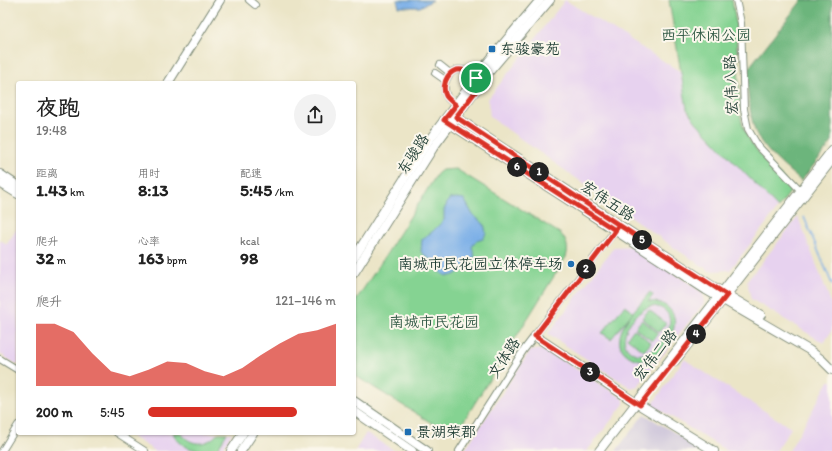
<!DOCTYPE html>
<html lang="zh">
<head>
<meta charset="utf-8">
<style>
  body { margin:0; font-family:Itim,"LXGW WenKai TC",sans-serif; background:#f2f2f2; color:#222; height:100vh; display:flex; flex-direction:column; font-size:15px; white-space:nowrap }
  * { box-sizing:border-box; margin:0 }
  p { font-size:13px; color:#767676 }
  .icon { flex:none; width:22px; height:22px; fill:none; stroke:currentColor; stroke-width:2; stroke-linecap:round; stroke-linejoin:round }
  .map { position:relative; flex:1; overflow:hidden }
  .drawer { position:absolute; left:16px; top:81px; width:340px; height:354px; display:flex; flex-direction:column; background:#fff; border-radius:4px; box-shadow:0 1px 3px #0004 }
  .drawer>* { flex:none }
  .pin { position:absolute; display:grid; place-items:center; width:34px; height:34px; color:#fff; margin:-17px; border:2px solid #fff; border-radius:50%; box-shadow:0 1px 4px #0007 }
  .km { position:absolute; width:20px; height:20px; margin:-10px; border-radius:50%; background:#222; color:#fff; font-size:11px; line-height:20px; text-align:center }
  .round { display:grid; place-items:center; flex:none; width:42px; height:42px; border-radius:21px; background:#f2f2f2 }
  .overview { display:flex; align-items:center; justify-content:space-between; height:68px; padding:0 20px }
  h1 { font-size:22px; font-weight:700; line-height:30px }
  .figures { display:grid; grid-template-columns:repeat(3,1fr); gap:6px; height:68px; padding:4px 20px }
  .figures div { display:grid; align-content:center }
  .figures b { font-size:17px; font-weight:700 }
  .figures small { font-size:11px; font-weight:400 }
  .figures p { font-size:11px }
  .chart { height:112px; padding:8px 20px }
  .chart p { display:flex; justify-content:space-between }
  .chart svg { width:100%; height:72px; margin-top:4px; fill:#d93025; opacity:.7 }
  ul { padding:0 20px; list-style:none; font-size:13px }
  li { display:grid; grid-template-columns:64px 48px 1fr; align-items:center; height:30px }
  li i { height:10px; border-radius:5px; background:#d93025 }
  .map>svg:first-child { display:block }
  .built { fill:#e7d2ef }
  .industrial { fill:#c8bfd8 }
  .green { fill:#85d392; stroke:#528863; fill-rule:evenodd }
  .forest { fill:#6cb57c; stroke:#467958 }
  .water { fill:#79aee7; stroke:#4c768e }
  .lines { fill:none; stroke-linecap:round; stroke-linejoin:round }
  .stream { stroke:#79aee7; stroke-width:1.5 }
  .street-casing { stroke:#85917e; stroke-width:8 }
  .secondary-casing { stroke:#85917e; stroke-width:10 }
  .street { stroke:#fff; stroke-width:6 }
  .secondary { stroke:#fff; stroke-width:8 }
  .route-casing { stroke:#fff; stroke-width:8 }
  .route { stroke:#d93025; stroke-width:5 }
  .poi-dot { fill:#1f6fb2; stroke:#fbf7ec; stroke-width:1.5 }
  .labels { text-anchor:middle; stroke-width:4; stroke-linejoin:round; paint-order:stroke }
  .park-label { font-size:15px; fill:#335b47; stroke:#fbf7ec }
  .poi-label { font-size:15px; fill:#1f3d34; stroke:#fbf7ec; text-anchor:start }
  .street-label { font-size:15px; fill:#1f3d34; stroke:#fbf7ec }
</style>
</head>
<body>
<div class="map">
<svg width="832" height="451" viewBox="0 0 832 451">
  <rect width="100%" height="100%" fill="#fbf7ec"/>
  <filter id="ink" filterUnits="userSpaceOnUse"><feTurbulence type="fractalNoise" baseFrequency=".025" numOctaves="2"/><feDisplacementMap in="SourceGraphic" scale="8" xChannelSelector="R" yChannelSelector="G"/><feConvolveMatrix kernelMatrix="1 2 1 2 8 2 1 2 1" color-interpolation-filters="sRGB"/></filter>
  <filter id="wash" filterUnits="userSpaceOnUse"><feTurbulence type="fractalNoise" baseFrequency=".012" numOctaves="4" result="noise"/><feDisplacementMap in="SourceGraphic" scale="16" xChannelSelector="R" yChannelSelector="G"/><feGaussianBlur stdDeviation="0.9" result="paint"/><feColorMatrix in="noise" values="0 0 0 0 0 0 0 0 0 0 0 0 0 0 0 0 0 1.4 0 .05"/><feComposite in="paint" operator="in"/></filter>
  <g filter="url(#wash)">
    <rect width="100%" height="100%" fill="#ebe5c7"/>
    <!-- built -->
    <g class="built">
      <path d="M565,0L681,72L687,110L696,122L778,208L730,270L710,271L676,249L490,117L488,99Z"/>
      <path d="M798,217L832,305V330L824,343L751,299L747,281Z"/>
      <path d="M18,227V365L0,354V240L7,244Z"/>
      <path d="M635,246L703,293L704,303L638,386L631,388L548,334L614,247Z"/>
      <path d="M544,349L624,399V404L587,451H464L530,351Z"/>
      <path d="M684,359L791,428L776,451H727L652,405Z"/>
      <path d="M829,381H832V451H789Z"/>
      <path d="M126,433H232L221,451H155Z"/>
      <path d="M366,433L395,451H355Z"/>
    </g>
    <!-- industrial -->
    <path class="industrial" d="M644,414L680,436L703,451H616Z"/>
    <!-- green -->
    <g class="green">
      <path d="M669,0H732L736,24L740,110C742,138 757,150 775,170C783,178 787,181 790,192L778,208L696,122L687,109Z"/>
      <path d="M456,169L561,234C567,242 569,248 566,257L463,422C456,430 448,431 438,427L354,375V303L384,258L437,174L442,170Z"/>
      <path d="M650,292L653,295L648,302C663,300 678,311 674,327C673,336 660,352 653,357C645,361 636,361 629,356C603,339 638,307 650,292ZM652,306C692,309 655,367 632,352C612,340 636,309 652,306Z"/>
      <path d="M625,305L633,312L611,339L602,333Z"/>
      <path d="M649,310L666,323L659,332L642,318Z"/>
      <path d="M642,320L658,333L652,341L635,328Z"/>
      <path d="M634,329L651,343L644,351L627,338Z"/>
      <path d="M173,433H181C191,447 208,446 218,433H227L216,451C199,451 182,451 173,433Z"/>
    </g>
    <!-- forest -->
    <path class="forest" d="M802,0H832V142L801,181C786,168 769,155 758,137C750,124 747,86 747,70Z"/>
    <!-- water -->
    <g class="water">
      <path d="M397,0H433L420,7H399Z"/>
      <path d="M457,198L464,199L473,215L484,224L486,233L483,239L476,241L472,247L475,257L465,262V265C458,274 448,282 439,270C437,267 436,264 434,262C429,259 425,256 421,252L422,239L432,232L444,220V210L449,199Z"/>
    </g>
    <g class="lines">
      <!-- stream -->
      <path class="stream" d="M804,217L832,284"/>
    </g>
  </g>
  <g filter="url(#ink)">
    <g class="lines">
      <defs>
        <g id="street">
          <path d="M249,0L255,5"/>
          <path d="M736,0L741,23L744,109L748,129L758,146L803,193"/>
          <path d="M440,65L450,73"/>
          <path d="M435,73L445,80"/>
          <path d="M459,107C455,104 449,101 447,97C440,84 450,64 466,71C470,73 475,77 479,80"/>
          <path d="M0,359L18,370"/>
          <path d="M117,433L145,451"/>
          <path d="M2,451L18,425"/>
          <path d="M459,451L523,351L617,228"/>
        </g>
        <g id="secondary">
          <path d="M168,83L220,0"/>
          <path d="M450,113L709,284L761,315"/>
          <path d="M444,120L599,220L706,290L809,350L822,360L832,370"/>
          <path d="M0,174L18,186"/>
          <path d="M0,183L18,194"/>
          <path d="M354,258L427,143L483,68L540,0"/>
          <path d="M354,273L433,148L489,72L550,0"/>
          <path d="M535,336L636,403L714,451"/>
          <path d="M675,361L832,160"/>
          <path d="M354,401L427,451"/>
          <path d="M354,411L412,451"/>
          <path d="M231,451L243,433"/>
          <path d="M241,451L253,433"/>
          <path d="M599,451L832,150"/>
        </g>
      </defs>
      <!-- street casing -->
      <use href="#street" class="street-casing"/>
      <!-- secondary casing -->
      <use href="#secondary" class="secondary-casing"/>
      <!-- street -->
      <use href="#street" class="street"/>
      <!-- secondary -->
      <use href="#secondary" class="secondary"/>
    </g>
  </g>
  <g class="lines" filter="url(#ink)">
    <defs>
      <path id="route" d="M476,78L482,83L456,117L619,225L610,238L535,336L640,405L727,295L619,225L615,230L444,120L456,105C452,102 449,100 446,96C440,84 450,65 465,71C469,72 473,76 476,78"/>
    </defs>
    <!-- route casing -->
    <use href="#route" class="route-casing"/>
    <!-- route -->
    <use href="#route" class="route"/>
  </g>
  <!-- markers -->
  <g class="poi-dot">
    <rect x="488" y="45" width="8" height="8" rx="2"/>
    <circle cx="571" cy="264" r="4"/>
    <rect x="404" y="428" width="8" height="8" rx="2"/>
  </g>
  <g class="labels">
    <!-- park labels -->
    <g class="park-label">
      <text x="706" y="40">西平休闲公园</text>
      <text x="434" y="327">南城市民花园</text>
    </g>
    <!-- poi labels -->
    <g class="poi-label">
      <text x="500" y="54">东骏豪苑</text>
      <text x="563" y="269" text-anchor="end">南城市民花园立体停车场</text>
      <text x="416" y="437">景湖荣郡</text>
    </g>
    <!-- street labels -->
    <g class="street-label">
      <text transform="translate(731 85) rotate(-93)" y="5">宏伟八路</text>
      <text transform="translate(413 154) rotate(-57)" y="5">东骏路</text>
      <text transform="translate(608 201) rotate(33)" y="5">宏伟五路</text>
      <text transform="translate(655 355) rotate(-52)" y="5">宏伟二路</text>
      <text transform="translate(504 358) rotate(-57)" y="5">文体路</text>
    </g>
  </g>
</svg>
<div class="pin" style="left:476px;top:78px;background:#1e9e55"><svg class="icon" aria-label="arrive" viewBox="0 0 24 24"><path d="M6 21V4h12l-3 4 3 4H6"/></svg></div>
<b class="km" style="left:539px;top:172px">1</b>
<b class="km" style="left:586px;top:269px">2</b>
<b class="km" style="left:590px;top:372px">3</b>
<b class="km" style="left:696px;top:334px">4</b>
<b class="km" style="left:642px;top:240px">5</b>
<b class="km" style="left:517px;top:167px">6</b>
<section class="drawer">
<div class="overview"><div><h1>夜跑</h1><p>19:48</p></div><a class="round"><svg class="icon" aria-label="share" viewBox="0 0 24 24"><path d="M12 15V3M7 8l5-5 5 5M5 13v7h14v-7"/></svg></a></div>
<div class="figures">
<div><p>距离</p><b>1.43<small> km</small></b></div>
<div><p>用时</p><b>8:13</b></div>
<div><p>配速</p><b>5:45<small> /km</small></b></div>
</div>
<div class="figures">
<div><p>爬升</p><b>32<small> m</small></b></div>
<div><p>心率</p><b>163<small> bpm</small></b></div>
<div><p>kcal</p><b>98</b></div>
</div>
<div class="chart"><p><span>爬升</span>121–146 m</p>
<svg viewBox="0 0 160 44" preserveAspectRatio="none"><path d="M0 44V6L10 6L20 11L30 24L40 35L50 38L60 34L70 29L80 30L90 35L100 38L110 33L120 25L130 18L140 12L150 10L160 6V44z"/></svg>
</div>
<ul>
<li><b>200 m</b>5:45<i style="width:79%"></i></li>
</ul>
</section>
</div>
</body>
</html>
